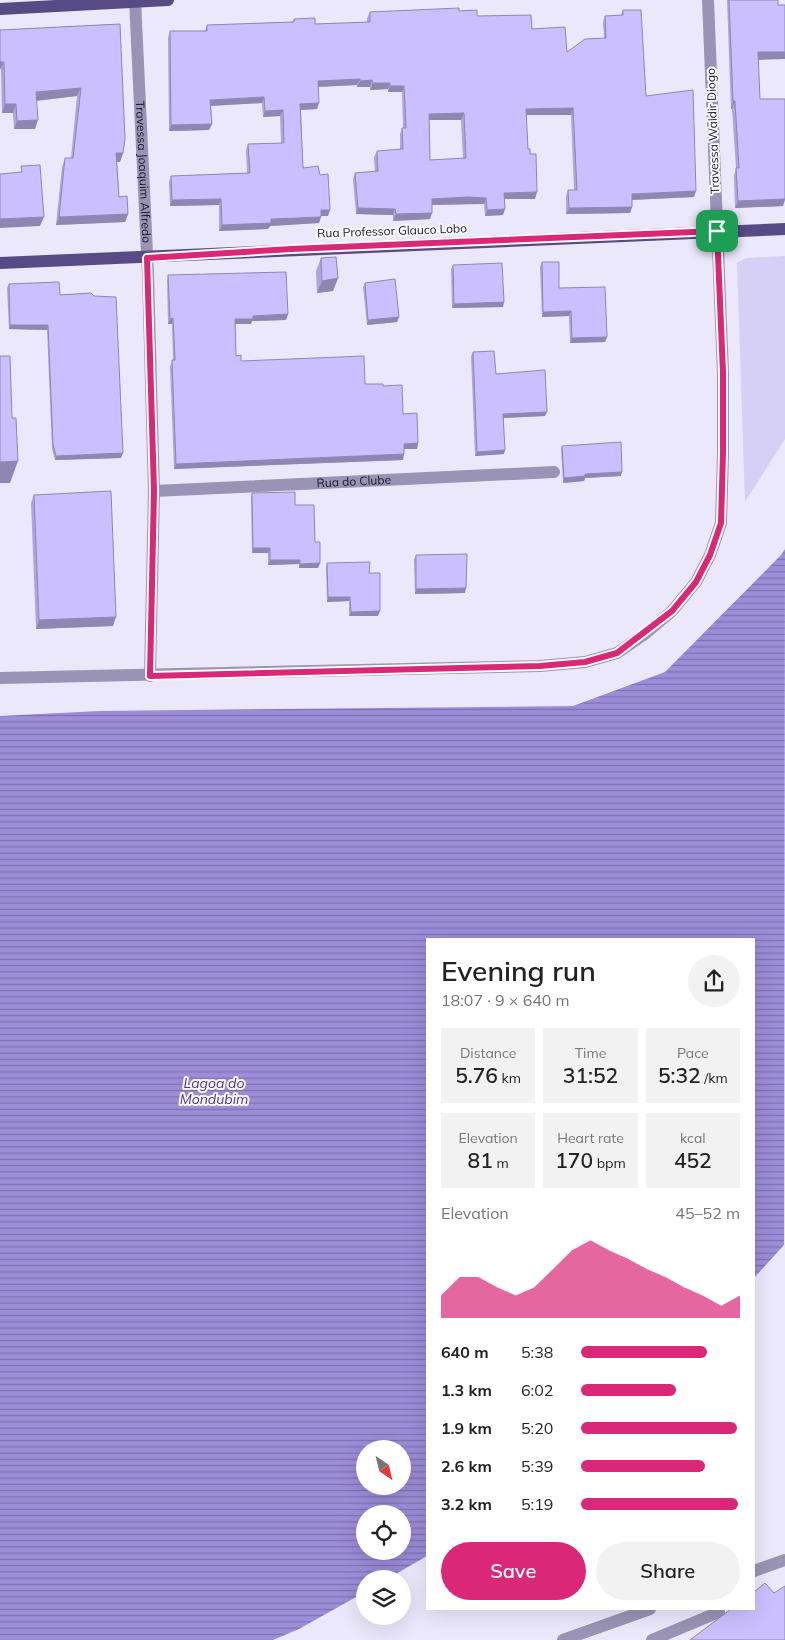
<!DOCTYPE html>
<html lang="en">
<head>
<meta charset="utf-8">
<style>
  body { margin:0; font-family:Mulish,sans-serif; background:#f2f2f2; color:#222; height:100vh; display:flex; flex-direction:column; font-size:19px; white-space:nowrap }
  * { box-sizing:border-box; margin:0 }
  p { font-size:16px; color:#767676 }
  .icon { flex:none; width:28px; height:28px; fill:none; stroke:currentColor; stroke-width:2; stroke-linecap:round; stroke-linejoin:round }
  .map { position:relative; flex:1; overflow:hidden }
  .side { position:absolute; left:426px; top:938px; width:329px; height:672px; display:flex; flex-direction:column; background:#fff; border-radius:0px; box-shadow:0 5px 20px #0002 }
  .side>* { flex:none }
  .needle { width:32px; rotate:145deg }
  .controls { position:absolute; left:356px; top:1440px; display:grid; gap:10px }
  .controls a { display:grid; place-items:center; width:55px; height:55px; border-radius:50%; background:#fff; box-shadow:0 5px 20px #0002; font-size:25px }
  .pin { position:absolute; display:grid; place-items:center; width:42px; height:42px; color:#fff; margin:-21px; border-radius:10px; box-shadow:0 2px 8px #0006 }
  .round { display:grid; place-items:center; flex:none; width:52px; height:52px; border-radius:26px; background:#f2f2f2 }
  .overview { display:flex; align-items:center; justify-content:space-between; height:85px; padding:0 15px }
  h1 { font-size:28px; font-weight:600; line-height:38px }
  .figures { display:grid; grid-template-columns:repeat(3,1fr); gap:8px; height:85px; padding:5px 15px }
  .figures div { display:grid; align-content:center; border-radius:0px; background:#f2f2f2; text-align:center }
  .figures b { font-size:21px; font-weight:600 }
  .figures small { font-size:14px; font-weight:400 }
  .figures p { font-size:14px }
  .chart { height:140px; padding:10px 15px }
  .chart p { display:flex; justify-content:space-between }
  .chart svg { width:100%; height:90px; margin-top:5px; fill:#db2777; opacity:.7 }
  .action { display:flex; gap:10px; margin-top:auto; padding:10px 15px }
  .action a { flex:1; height:58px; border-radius:30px; background:#db2777; color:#fff; font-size:20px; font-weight:600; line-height:58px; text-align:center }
  .action a+a { background:#f2f2f2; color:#222 }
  ul { padding:0 15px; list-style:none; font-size:16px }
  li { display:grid; grid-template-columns:80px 60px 1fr; align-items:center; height:38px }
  li i { height:12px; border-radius:6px; background:#db2777 }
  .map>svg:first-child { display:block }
  .grass { fill:#d6cff6 }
  .water { fill:url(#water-rules); fill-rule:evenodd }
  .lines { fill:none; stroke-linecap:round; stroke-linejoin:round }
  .minor { stroke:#9a93b5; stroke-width:12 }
  .major { stroke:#584a85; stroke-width:12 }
  .wall { fill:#afa4db; fill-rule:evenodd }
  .shaded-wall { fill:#8f86b2 }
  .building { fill:#ccbfff; stroke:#8f86b2; fill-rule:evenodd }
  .route-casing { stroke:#fff; stroke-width:10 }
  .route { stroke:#db2777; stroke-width:6 }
  .labels { text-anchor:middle; stroke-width:4; stroke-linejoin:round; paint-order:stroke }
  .street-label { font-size:12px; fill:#1a1823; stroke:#f9f8fe }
  .water-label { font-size:14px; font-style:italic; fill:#50338d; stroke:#f9f8fe }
</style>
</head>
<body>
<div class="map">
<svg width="785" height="1640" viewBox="0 0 785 1640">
  <defs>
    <pattern id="water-rules" width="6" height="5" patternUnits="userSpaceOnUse" patternTransform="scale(1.25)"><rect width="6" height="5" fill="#9d8cd8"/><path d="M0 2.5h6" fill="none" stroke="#7f71af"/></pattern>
  </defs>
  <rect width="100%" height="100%" fill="#ece8fc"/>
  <!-- grass -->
  <path class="grass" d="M785,256V439L745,502L737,263L746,258Z"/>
  <!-- water -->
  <path class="water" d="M785,549L784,1245L754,1278V939H428L427,1556L387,1579H365V1592L299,1629L273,1640H0V716L99,711L573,706L665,672L781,555ZM365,1449H402V1486H365ZM365,1514H402V1551H365Z"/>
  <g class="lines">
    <!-- minor -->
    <g class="minor">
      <path id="s1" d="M135,0L148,274L154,491L150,676"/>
      <path id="s2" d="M154,491L554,472"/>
      <path d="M0,678L540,666L585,662L617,653L646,633L672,611L696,582L710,555L721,523L723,453V373L708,0"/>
      <path d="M754,1571L785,1560"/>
      <path d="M563,1640L650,1609"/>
      <path d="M652,1640L719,1612"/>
    </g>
    <!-- major -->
    <g class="major">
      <path d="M0,9L168,0"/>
      <path d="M0,263L785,229"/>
    </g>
  </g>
  <!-- wall -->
  <g class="wall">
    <path d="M727,0H778L758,60L760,99L783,206L735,208L734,176L736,168L732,109H731Z"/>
    <path d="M623,10L646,96L694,197L632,200V207L630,213L566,214V196L568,190H574L571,115H526L528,149L535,199H504L503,215L485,216L484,204H465L432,205L430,219L393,221V215L356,214L353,179L355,173L375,172L374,157L377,151L400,150V134L402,128H403L402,92H388V89L370,90V87H357V85L318,87L317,109L301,110L303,168L328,216H321L319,223L270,226L268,229L219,231V205L170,206L169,182L171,176L247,173L246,150L248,144L281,143L280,116L263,117L262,103L211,106L212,124L209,130L169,131L168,38L170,31H205L207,25L292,22L294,19L315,24L367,22V18L370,12L459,11L532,29L567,52L604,38L603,22L605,16L621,15ZM429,120H461L463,158L430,160Z"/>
    <path d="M120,24L123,153L120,162H117L119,197L128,214L125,222L56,225L62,167L65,158H71L77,96L37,101L35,129H14L13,113H2L0,30Z"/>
    <path d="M321,258L338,278L333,291L317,293L316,271Z"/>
    <path d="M542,262L559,288L607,337L605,342L570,343L569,316L542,317L540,267Z"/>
    <path d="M453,265L503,307L452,308L451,269Z"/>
    <path d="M168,275L288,314L286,320L252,321L251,324H235L236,356L241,361L365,384L383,386L403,414L418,443L417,449H404L403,460L174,469L170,366L173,360L172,324H168L167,280Z"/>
    <path d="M365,283L399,317L397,322L367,325L363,287Z"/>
    <path d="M9,284L60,295L121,458L55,460L52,449L47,330L9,329L7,288Z"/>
    <path d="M473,352L496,374L545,416L504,418V454L475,456L471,356Z"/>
    <path d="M562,446L621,476L585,478L584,481L563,483L561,450Z"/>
    <path d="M252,493L295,505L315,542L320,563L318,568H299V564L268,565V553H252L251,497Z"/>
    <path d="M34,495L113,626L36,629L31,503Z"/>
    <path d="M416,555L465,593L415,594L414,559Z"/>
    <path d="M327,563L369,573L378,616H349V601L327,602L326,568Z"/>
  </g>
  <!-- shaded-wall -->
  <g class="shaded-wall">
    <path d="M758,52H785V59L755,60Z"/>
    <path d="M0,62H4L0,70Z"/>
    <path d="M360,79L357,85L316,87L318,81Z"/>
    <path d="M372,80L370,87H357L360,81Z"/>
    <path d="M373,83H390L388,89L370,90Z"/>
    <path d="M390,86H404L402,92H388Z"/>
    <path d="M81,88L77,96L33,101L36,92Z"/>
    <path d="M264,97L262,103L208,106L210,100Z"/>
    <path d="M733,101H735L732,109H731Z"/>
    <path d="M319,103L317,109L298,110L300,104Z"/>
    <path d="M5,104H16L13,113H2Z"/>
    <path d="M573,108L571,115H524L526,109Z"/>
    <path d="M283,110L280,116L263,117L265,111Z"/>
    <path d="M464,113L461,120H427L429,114Z"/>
    <path d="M38,120L35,129H14L17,121Z"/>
    <path d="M212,124L209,130L169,131L171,125Z"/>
    <path d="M116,153H123L120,162H113Z"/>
    <path d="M696,191L694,197L629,200L632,194Z"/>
    <path d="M537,192L535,199H502L504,193Z"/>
    <path d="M785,192V200L783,206L735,208L738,201Z"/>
    <path d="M468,197L486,198L484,204L430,205L432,199Z"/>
    <path d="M221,199L219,205L170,206L172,200Z"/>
    <path d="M632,207L630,213L566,214L569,208Z"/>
    <path d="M358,208L395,209L393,215L356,214Z"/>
    <path d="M505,209L503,215L485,216L487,210Z"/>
    <path d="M321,210H330L328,216H319Z"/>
    <path d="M432,213L430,219L393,221L396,214Z"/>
    <path d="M128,214L125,222L56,225L59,217Z"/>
    <path d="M44,217L40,226L0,228V219Z"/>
    <path d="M321,217L319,223L270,226L268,229L219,231L222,225L271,219Z"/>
    <path d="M338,278L333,291L317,293L322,281Z"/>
    <path d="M504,302L503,307L452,308L454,304Z"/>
    <path d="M571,311L569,316L542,317L543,312Z"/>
    <path d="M288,314L286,320L252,321L251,324H233L235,319L253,316Z"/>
    <path d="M399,317L397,322L367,325L368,320Z"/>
    <path d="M173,318L172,324H168L170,319Z"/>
    <path d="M10,325H48L47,330L9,329Z"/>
    <path d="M607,337L605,342L570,343L572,338Z"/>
    <path d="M547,412L545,416L502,418L503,414Z"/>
    <path d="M418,443L417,449H402L404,444Z"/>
    <path d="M505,450L504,454L475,456L477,452Z"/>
    <path d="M123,453L121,458L55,460L56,456Z"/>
    <path d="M404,454L403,460L174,469L176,464Z"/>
    <path d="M18,461L10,483H0V462Z"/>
    <path d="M622,472L621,476L585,478L584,481L563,483L564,478L585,474Z"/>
    <path d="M253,548H270L268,553H252Z"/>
    <path d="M270,560H300L299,564L268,565Z"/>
    <path d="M320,563L318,568H299L300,564Z"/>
    <path d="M466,588L465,593L415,594L416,589Z"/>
    <path d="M328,597H350L349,601L327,602Z"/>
    <path d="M380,611L378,616H349L351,612Z"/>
    <path d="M116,617L113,626L36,629L39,620Z"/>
  </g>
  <!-- building -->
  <g class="building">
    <path d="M729,0H778V5H785V52H758L760,99H785V199L738,201L736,168H739L735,101H733Z"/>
    <path d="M459,8V11L477,10V16L531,15L532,29L565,27L567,52L585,39L606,38L605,16L623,15V10H641L646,96L693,90L696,191L632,194V207L569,208L568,190H577L573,108L526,109L528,149H530V154H536L537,192L504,193L505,209L487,210L486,198L468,197L432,199V213L396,214L395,209L358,208L355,173L378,171L377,151L403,149L402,128H406L404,86H390V83H373L372,80L360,81V79L318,81L319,103L300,104L303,168L318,166L320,175L328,174L330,210H321V217L271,219V223L222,225L221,199L172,200L171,176L250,173L248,144L284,143L283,110L265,111L264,97L210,100L212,124L171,125L170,31H207V25L294,22V19L315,18V24L370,22V12ZM464,113L466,158L430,160L429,114Z"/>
    <path d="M120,24L125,139L123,153H116L119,197L127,196L128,214L59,217L65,158H73L81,88L36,92L38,120L17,121L16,104H5L4,62H0V30Z"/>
    <path d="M40,165L44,217L0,219V174L22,172L21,166Z"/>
    <path d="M336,257L338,278L322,281L321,258Z"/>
    <path d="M542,262H559V288L605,287L607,337L572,338L571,311L543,312Z"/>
    <path d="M502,263L504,302L454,304L453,265Z"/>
    <path d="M286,272L288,314L253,316V319H235L236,356L241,355V361L364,356L365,384H383V386L402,385L403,414L417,413L418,443L404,444V454L176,464L172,360H175L173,318L170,319L168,275Z"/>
    <path d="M395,279L399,317L368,320L365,283Z"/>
    <path d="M59,282L60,295L91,293L94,296L116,297L123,453L56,456L53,444L48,325H10L9,284Z"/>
    <path d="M494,351L496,374L545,370L547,412L503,414L505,450L477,452L473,352Z"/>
    <path d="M0,356H10L12,418H16L18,461L0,462Z"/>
    <path d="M621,442L622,472L585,474V476L564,478L562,446Z"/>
    <path d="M111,491L116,617L39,620L34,495Z"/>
    <path d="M295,492V505H314L315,542H320V563L300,564V560H270V548H253L252,493Z"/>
    <path d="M467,554L466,588L416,589V555Z"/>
    <path d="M370,562L369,573H380V611L351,612L350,597H328L327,563Z"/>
    <path d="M765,1583L774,1593L785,1586V1640H690L731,1609H754V1592Z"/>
  </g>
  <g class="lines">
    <defs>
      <path id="route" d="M717,231L723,373V453L721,523L710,555L696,582L672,611L617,653L585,662L540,666L150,676L154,491L147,258L291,249Z"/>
    </defs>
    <!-- route casing -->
    <use href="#route" class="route-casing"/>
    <!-- route -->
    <use href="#route" class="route"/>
  </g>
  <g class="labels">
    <!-- street labels -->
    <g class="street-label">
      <text transform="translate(713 131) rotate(-92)" y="4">Travessa Waldir Diogo</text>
      <text dy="4" stroke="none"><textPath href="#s1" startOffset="172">Travessa Joaquim Alfredo</textPath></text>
      <text transform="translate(392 231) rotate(-2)" y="4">Rua Professor Glauco Lobo</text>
      <text dy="4" stroke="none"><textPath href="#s2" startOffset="200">Rua do Clube</textPath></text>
    </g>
    <!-- water labels -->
    <g class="water-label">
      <text x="214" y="1088">Lagoa do<tspan x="214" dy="16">Mondubim</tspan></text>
    </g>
  </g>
</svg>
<div class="controls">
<a><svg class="needle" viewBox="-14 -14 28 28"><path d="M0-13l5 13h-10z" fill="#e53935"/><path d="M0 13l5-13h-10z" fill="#767676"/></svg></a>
<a><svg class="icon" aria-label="locate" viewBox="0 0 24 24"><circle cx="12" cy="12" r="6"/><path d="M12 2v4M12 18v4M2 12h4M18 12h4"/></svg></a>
<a><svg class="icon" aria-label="layers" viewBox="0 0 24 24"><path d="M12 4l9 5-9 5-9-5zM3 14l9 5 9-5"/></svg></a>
</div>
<div class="pin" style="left:717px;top:231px;background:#1e9e55"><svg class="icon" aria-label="arrive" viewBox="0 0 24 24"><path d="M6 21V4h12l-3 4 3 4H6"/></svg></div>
<section class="side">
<div class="overview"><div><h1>Evening run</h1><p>18:07 · 9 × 640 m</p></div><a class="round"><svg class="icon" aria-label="share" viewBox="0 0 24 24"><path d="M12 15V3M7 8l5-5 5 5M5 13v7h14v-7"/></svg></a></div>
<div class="figures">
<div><p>Distance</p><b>5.76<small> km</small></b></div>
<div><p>Time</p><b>31:52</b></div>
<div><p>Pace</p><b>5:32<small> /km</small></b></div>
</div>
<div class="figures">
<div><p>Elevation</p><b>81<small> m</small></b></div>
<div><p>Heart rate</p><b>170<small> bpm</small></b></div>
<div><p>kcal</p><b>452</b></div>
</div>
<div class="chart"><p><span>Elevation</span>45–52 m</p>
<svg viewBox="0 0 160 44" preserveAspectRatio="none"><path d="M0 44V33L10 24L20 24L30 29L40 33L50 29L60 20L70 11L80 6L90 11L100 15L110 20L120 24L130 29L140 33L150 38L160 33V44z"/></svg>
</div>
<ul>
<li><b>640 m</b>5:38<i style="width:79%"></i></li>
<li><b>1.3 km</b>6:02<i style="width:60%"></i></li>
<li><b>1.9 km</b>5:20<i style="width:98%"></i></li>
<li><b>2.6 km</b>5:39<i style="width:78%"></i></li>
<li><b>3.2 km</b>5:19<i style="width:99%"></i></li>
</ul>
<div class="action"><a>Save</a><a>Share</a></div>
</section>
</div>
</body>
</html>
